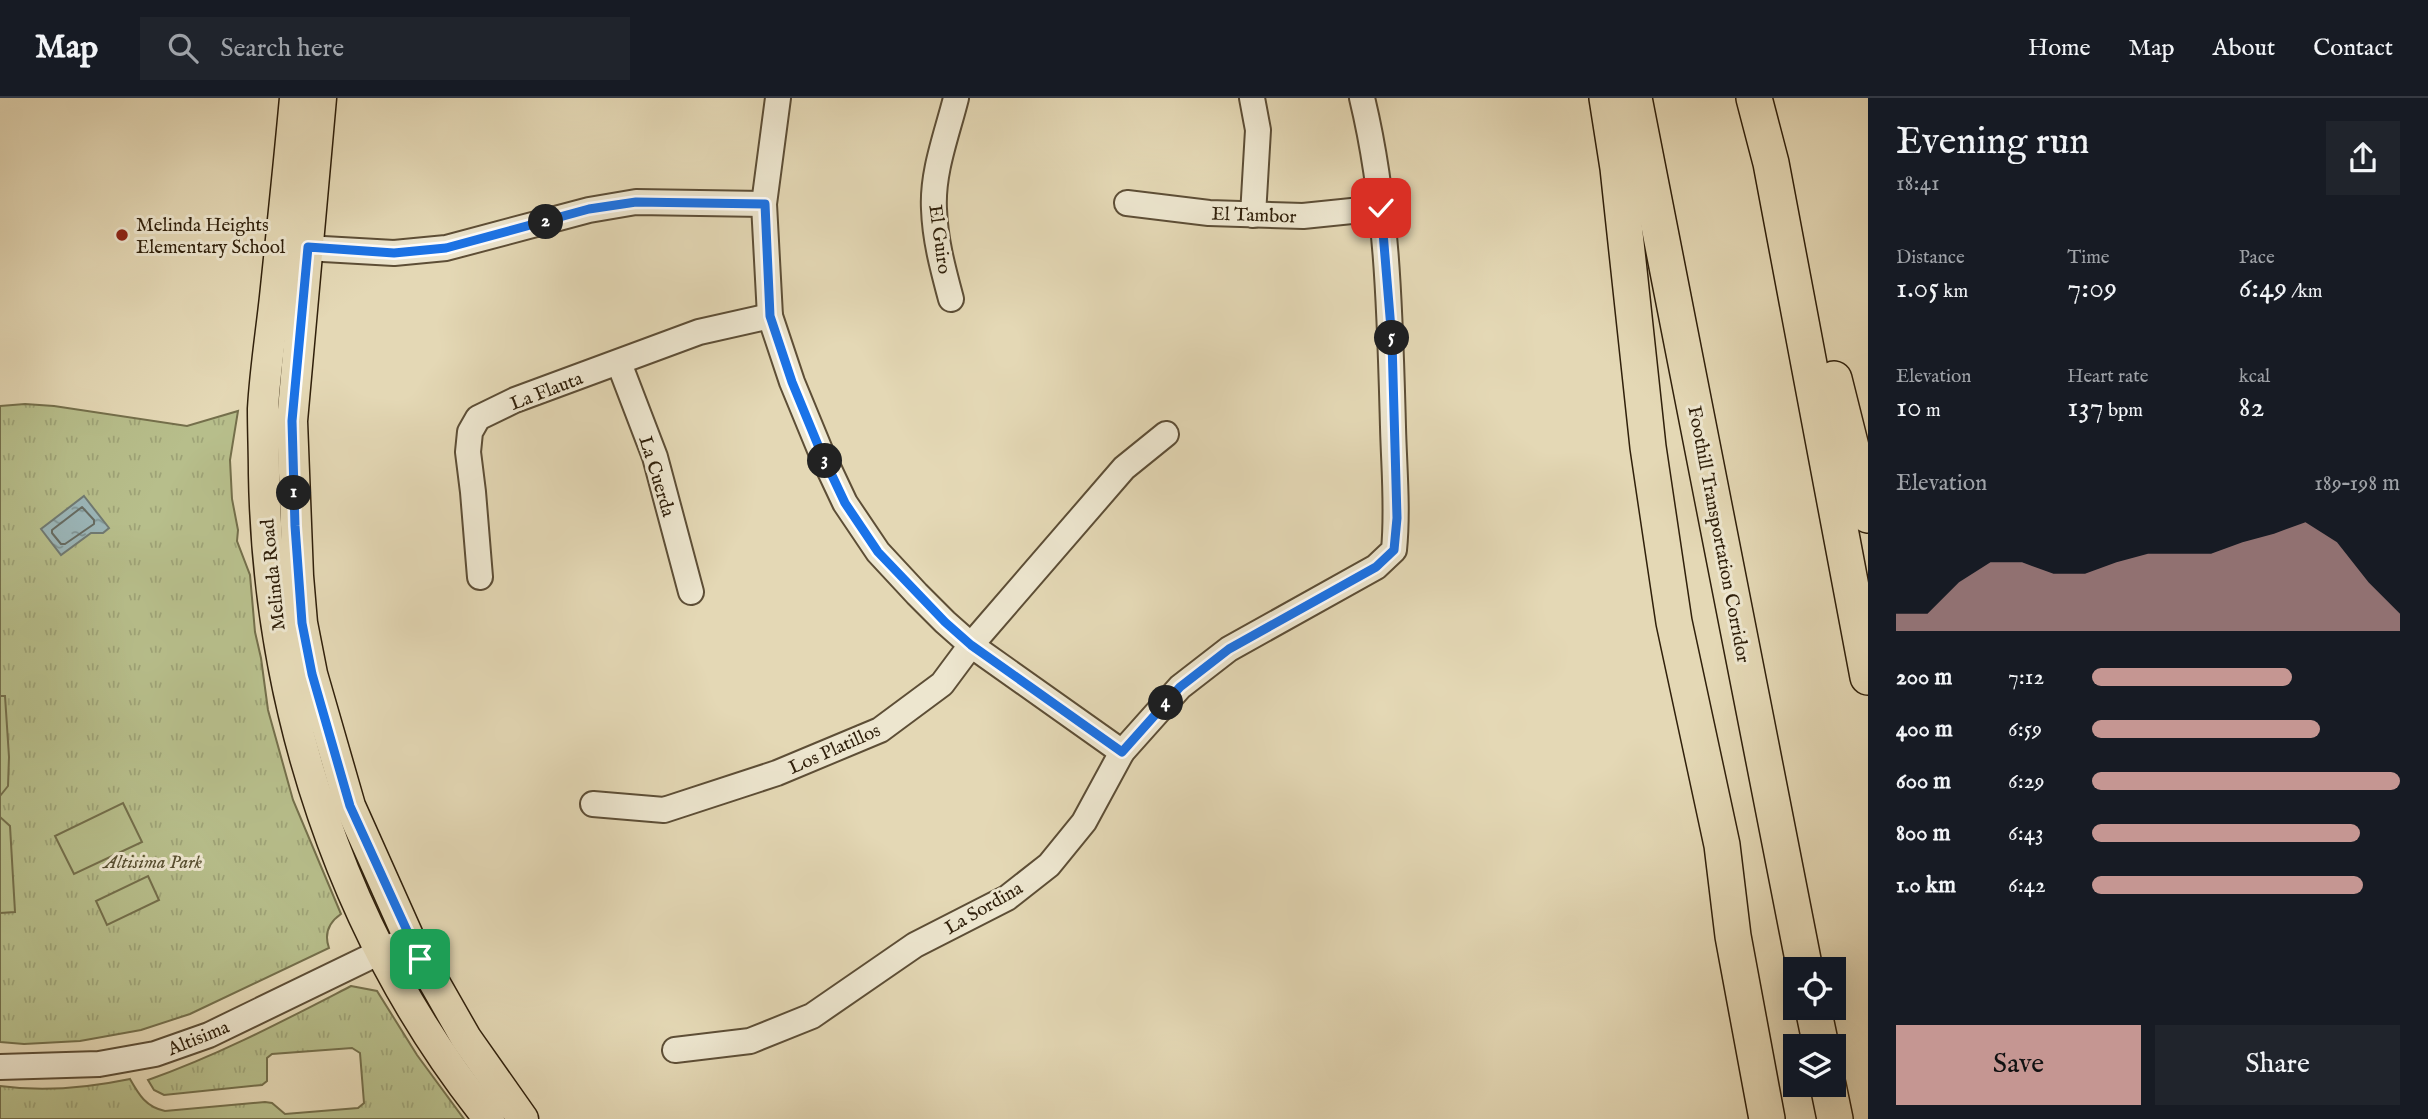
<!DOCTYPE html>
<html lang="en">
<head>
<meta charset="utf-8">
<style>
  body { margin:0; font-family:"IM FELL English",serif; background:#20242c; color:#f1f3f6; height:100vh; display:flex; flex-direction:column; font-size:26px; white-space:nowrap }
  * { box-sizing:border-box; margin:0 }
  p { font-size:23px; color:#9ea1a6 }
  .icon { flex:none; width:38px; height:38px; fill:none; stroke:currentColor; stroke-width:2; stroke-linecap:round; stroke-linejoin:round }
  .map { position:relative; flex:1; overflow:hidden }
  .drawer { display:flex; flex-direction:column; background:#171b24; width:560px }
  .drawer>* { flex:none }
  .buttons { position:absolute; left:1783px; top:859px; display:grid; gap:14px }
  .buttons a { display:grid; place-items:center; width:63px; height:63px; border-radius:0px; background:#171b24; box-shadow:0 7px 28px #0002; font-size:35px }
  .pin { position:absolute; display:grid; place-items:center; width:60px; height:60px; color:#fff; margin:-30px; border-radius:14px; box-shadow:0 4px 10px #0006 }
  .km { position:absolute; width:35px; height:35px; margin:-18px; border-radius:50%; background:#222; color:#fff; font-size:19px; line-height:35px; text-align:center }
  .round { display:grid; place-items:center; flex:none; width:74px; height:74px; border-radius:0px; background:#20242c }
  .headline { display:flex; align-items:center; justify-content:space-between; height:119px; padding:0 28px }
  h1 { font-size:38px; font-weight:600; line-height:52px }
  .metrics { display:grid; grid-template-columns:repeat(3,1fr); gap:10px; height:119px; padding:7px 28px }
  .metrics div { display:grid; align-content:center }
  .metrics b { font-size:30px; font-weight:600 }
  .metrics small { font-size:19px; font-weight:400 }
  .metrics p { font-size:19px }
  .chart { height:196px; padding:14px 28px }
  .chart p { display:flex; justify-content:space-between }
  .chart svg { width:100%; height:126px; margin-top:7px; fill:#c59692; opacity:.7 }
  .button { display:flex; gap:14px; margin-top:auto; padding:14px 28px }
  .button a { flex:1; height:80px; border-radius:0px; background:#c59692; color:#111; font-size:28px; font-weight:600; line-height:80px; text-align:center }
  .button a+a { background:#20242c; color:#f1f3f6 }
  ul { padding:0 28px; list-style:none; font-size:23px }
  li { display:grid; grid-template-columns:112px 84px 1fr; align-items:center; height:52px }
  li i { height:18px; border-radius:9px; background:#c59692 }
  header { display:flex; align-items:center; gap:42px; box-sizing:border-box; height:98px; padding:0 35px; background:#171b24; border-bottom:2px solid #363941 }
  header strong { font-size:33px }
  nav { display:flex; gap:38px; margin-inline-start:auto; font-size:24px }
  .search { width:490px; height:63px; background:#20242c; display:flex; align-items:center; gap:18px; box-sizing:border-box; padding:0 24px; border-radius:0px; color:#9ea1a6; font-size:26px }
  main { display:flex; flex:1; min-height:0 }
  .map>svg:first-child { display:block }
  .grass { fill:url(#grass-tufts); stroke:#746f4b; stroke-width:2 }
  .pitch { fill:#b7be8b; stroke:#746f4b; stroke-width:2 }
  .water { fill:url(#water-ripples); stroke:#707a73; stroke-width:2 }
  .lines { fill:none; stroke-linecap:round; stroke-linejoin:round }
  .shore { stroke:#666b62; stroke-width:2 }
  .minor-casing { stroke:#5d4e36; stroke-width:28 }
  .major-casing { stroke:#30200b; stroke-width:33 }
  .highway-casing { stroke:#30200b; stroke-width:38 }
  .minor { stroke:#ede6cf; stroke-width:24 }
  .major { stroke:#e4d8b5; stroke-width:30 }
  .highway { stroke:#e4d8b5; stroke-width:35 }
  .route-casing { stroke:#fff; stroke-width:14 }
  .route { stroke:#1a73e8; stroke-width:9 }
  .poi-dot { fill:#8f2418; stroke:#ede6cf; stroke-width:2.5 }
  .labels { text-anchor:middle; stroke-width:6; stroke-linejoin:round; paint-order:stroke }
  .street-label { font-size:19px; fill:#30200b; stroke:#ede6cf }
  .poi-label { font-size:19px; fill:#30200b; stroke:#ede6cf; text-anchor:start }
  .park-label { font-size:19px; font-style:italic; fill:#584f31; stroke:#ede6cf }
</style>
</head>
<body>
<header>
<strong>Map</strong>
<div class="search"><svg class="icon" aria-label="search" viewBox="0 0 24 24"><circle cx="10" cy="10" r="6"/><path d="M15 15l6 6"/></svg>Search here</div>
<nav><a>Home</a><a>Map</a><a>About</a><a>Contact</a></nav>
</header>
<main>
<div class="map">
<svg width="1868" height="1021" viewBox="0 0 1868 1021">
  <defs>
    <pattern id="grass-tufts" width="24" height="20" patternUnits="userSpaceOnUse" patternTransform="scale(1.75)"><rect width="24" height="20" fill="#b7be8b"/><path d="M3 7l-1-3M5 7V3M7 7l1-3M15 17l-1-3M17 17v-4M19 17l1-3" fill="none" stroke="#9ea377"/></pattern>
    <pattern id="water-ripples" width="26" height="14" patternUnits="userSpaceOnUse" patternTransform="scale(1.75)"><rect width="26" height="14" fill="#9bb6b9"/><path d="M2 4q2-2 4 0t4 0M15 11q2-2 4 0t4 0" fill="none" stroke="#7f9495"/></pattern>
  </defs>
  <rect width="100%" height="100%" fill="#e4d8b5"/>
  <filter id="stains"><feTurbulence type="fractalNoise" baseFrequency=".00286" numOctaves="4"/><feColorMatrix values="0 0 0 0 .2 0 0 0 0 .09 0 0 0 0 .02 0 0 0 .5 -.17"/></filter>
  <radialGradient id="worn" r=".72"><stop offset=".6" stop-color="#630" stop-opacity="0"/><stop offset="1" stop-color="#630" stop-opacity=".3"/></radialGradient>
  <!-- grass -->
  <g class="grass">
    <path d="M25,306L54,308L187,328L238,313L230,362L232,401L238,432L237,443L250,477L255,534L261,560L268,612L293,702L341,816C328,825 324,836 329,850L190,916L141,932L80,943L24,946L0,944V308Z"/>
    <path d="M351,888L377,893L417,957L464,1021H0V988C43,994 87,990 130,981C139,997 146,1009 165,1013L265,1004L272,1005L285,1016L358,1010L364,1005L360,955L352,950L272,956L267,960V983L262,987L164,997L154,992L148,982C219,957 285,922 351,888Z"/>
  </g>
  <!-- pitch -->
  <g class="pitch">
    <path d="M0,598H5L9,659L8,688L0,698Z"/>
    <path d="M123,705L142,744L74,776L55,738Z"/>
    <path d="M0,719L10,728L15,814L0,815Z"/>
    <path d="M148,778L159,802L107,827L96,803Z"/>
  </g>
  <!-- water -->
  <path class="water" d="M84,398L109,430L103,435H91L61,457L41,431Z"/>
  <g class="lines">
    <!-- shore -->
    <path class="shore" d="M82,409L94,422V426L65,446H61L52,435V432Z"/>
    <defs>
      <g id="minor">
        <path d="M778,0L764,106L770,218L792,284L820,352L845,405L878,454L917,496L945,524L971,547L1122,654"/>
        <path d="M1252,0L1258,32L1253,117"/>
        <path d="M1127,105L1209,115L1303,118L1381,110"/>
        <path d="M288,149L394,155L446,150L589,112L636,104L764,106"/>
        <path d="M951,201C943,171 935,142 934,111C932,74 947,36 956,0"/>
        <path d="M619,265L655,359L691,494"/>
        <path d="M480,479L473,394L468,354L470,334L478,320L515,302L699,234L770,218"/>
        <path d="M593,706L664,712L777,675L880,632L942,586L971,547L1124,370L1166,336"/>
        <path d="M675,952L750,943L812,918L915,847L1007,800L1049,767L1084,724L1122,654L1180,589L1229,551L1376,469L1394,452C1398,411 1394,370 1393,329C1390,219 1388,107 1362,0"/>
        <path d="M0,969L99,966L155,956L209,937L409,840"/>
      </g>
      <g id="major">
        <path d="M295,0C289,66 282,132 275,199C271,236 265,274 263,311C263,333 264,354 264,376C268,608 342,838 489,1021"/>
        <path d="M321,0L292,323L298,478L302,525L312,576L350,708L409,840L466,940L523,1021"/>
      </g>
      <g id="highway">
        <path d="M1607,0L1618,70L1648,349L1674,524L1722,747L1733,838L1767,1021"/>
        <path d="M1634,0L1805,872"/>
        <path d="M1754,0L1771,65L1868,579"/>
        <path d="M1834,281L1868,417"/>
        <path d="M1813,910L1821,948"/>
        <path d="M1828,987L1835,1021"/>
      </g>
    </defs>
    <!-- minor casing -->
    <use href="#minor" class="minor-casing"/>
    <!-- major casing -->
    <use href="#major" class="major-casing"/>
    <!-- highway casing -->
    <use href="#highway" class="highway-casing"/>
    <!-- minor -->
    <use href="#minor" class="minor"/>
    <!-- major -->
    <use href="#major" class="major"/>
    <!-- highway -->
    <use href="#highway" class="highway"/>
  </g>
  <g class="lines">
    <defs>
      <path id="route" d="M420,861L350,708L312,576L302,525L295,428L292,323L308,149L394,155L446,150L589,111L636,104L765,106L770,218L792,284L820,352L845,405L878,454L945,524L971,547L1122,654L1180,589L1229,551L1376,469L1394,452L1397,420L1392,243L1381,110"/>
    </defs>
    <!-- route casing -->
    <use href="#route" class="route-casing"/>
    <!-- route -->
    <use href="#route" class="route"/>
  </g>
  <!-- markers -->
  <circle class="poi-dot" cx="122" cy="137" r="7"/>
  <g class="labels">
    <!-- street labels -->
    <g class="street-label">
      <text transform="translate(1254 116) rotate(2)" y="7">El Tambor</text>
      <text transform="translate(941 141) rotate(82)" y="7">El Guiro</text>
      <text transform="translate(546 292) rotate(-21)" y="7">La Flauta</text>
      <text transform="translate(658 378) rotate(73)" y="7">La Cuerda</text>
      <text transform="translate(1720 436) rotate(79)" y="7">Foothill Transportation Corridor</text>
      <text transform="translate(272 477) rotate(-96)" y="7">Melinda Road</text>
      <text transform="translate(834 650) rotate(-24)" y="7">Los Platillos</text>
      <text transform="translate(983 809) rotate(-30)" y="7">La Sordina</text>
      <text transform="translate(198 939) rotate(-22)" y="7">Altisima</text>
    </g>
    <!-- poi labels -->
    <g class="poi-label">
      <text x="136" y="133">Melinda Heights<tspan x="136" dy="22">Elementary School</tspan></text>
    </g>
    <!-- park labels -->
    <g class="park-label">
      <text x="153" y="770">Altisima Park</text>
    </g>
  </g>
  <rect width="100%" height="100%" filter="url(#stains)"/>
  <rect width="100%" height="100%" fill="url(#worn)"/>
</svg>
<div class="buttons">
<a><svg class="icon" aria-label="locate" viewBox="0 0 24 24"><circle cx="12" cy="12" r="6"/><path d="M12 2v4M12 18v4M2 12h4M18 12h4"/></svg></a>
<a><svg class="icon" aria-label="layers" viewBox="0 0 24 24"><path d="M12 4l9 5-9 5-9-5zM3 14l9 5 9-5"/></svg></a>
</div>
<div class="pin" style="left:420px;top:861px;background:#1e9e55"><svg class="icon" aria-label="arrive" viewBox="0 0 24 24"><path d="M6 21V4h12l-3 4 3 4H6"/></svg></div>
<div class="pin" style="left:1381px;top:110px;background:#d93025"><svg class="icon" aria-label="check" viewBox="0 0 24 24"><path d="M5 12l5 5 9-10"/></svg></div>
<b class="km" style="left:294px;top:395px">1</b>
<b class="km" style="left:546px;top:124px">2</b>
<b class="km" style="left:825px;top:363px">3</b>
<b class="km" style="left:1166px;top:605px">4</b>
<b class="km" style="left:1392px;top:240px">5</b>
</div>
<section class="drawer">
<div class="headline"><div><h1>Evening run</h1><p>18:41</p></div><a class="round"><svg class="icon" aria-label="share" viewBox="0 0 24 24"><path d="M12 15V3M7 8l5-5 5 5M5 13v7h14v-7"/></svg></a></div>
<div class="metrics">
<div><p>Distance</p><b>1.05<small> km</small></b></div>
<div><p>Time</p><b>7:09</b></div>
<div><p>Pace</p><b>6:49<small> /km</small></b></div>
</div>
<div class="metrics">
<div><p>Elevation</p><b>10<small> m</small></b></div>
<div><p>Heart rate</p><b>137<small> bpm</small></b></div>
<div><p>kcal</p><b>82</b></div>
</div>
<div class="chart"><p><span>Elevation</span>189–198 m</p>
<svg viewBox="0 0 160 44" preserveAspectRatio="none"><path d="M0 44V38L10 38L20 27L30 20L40 20L50 24L60 24L70 20L80 17L90 17L100 17L110 13L120 10L130 6L140 13L150 27L160 38V44z"/></svg>
</div>
<ul>
<li><b>200 m</b>7:12<i style="width:65%"></i></li>
<li><b>400 m</b>6:59<i style="width:74%"></i></li>
<li><b>600 m</b>6:29<i style="width:100%"></i></li>
<li><b>800 m</b>6:43<i style="width:87%"></i></li>
<li><b>1.0 km</b>6:42<i style="width:88%"></i></li>
</ul>
<div class="button"><a>Save</a><a>Share</a></div>
</section>
</main>
</body>
</html>
